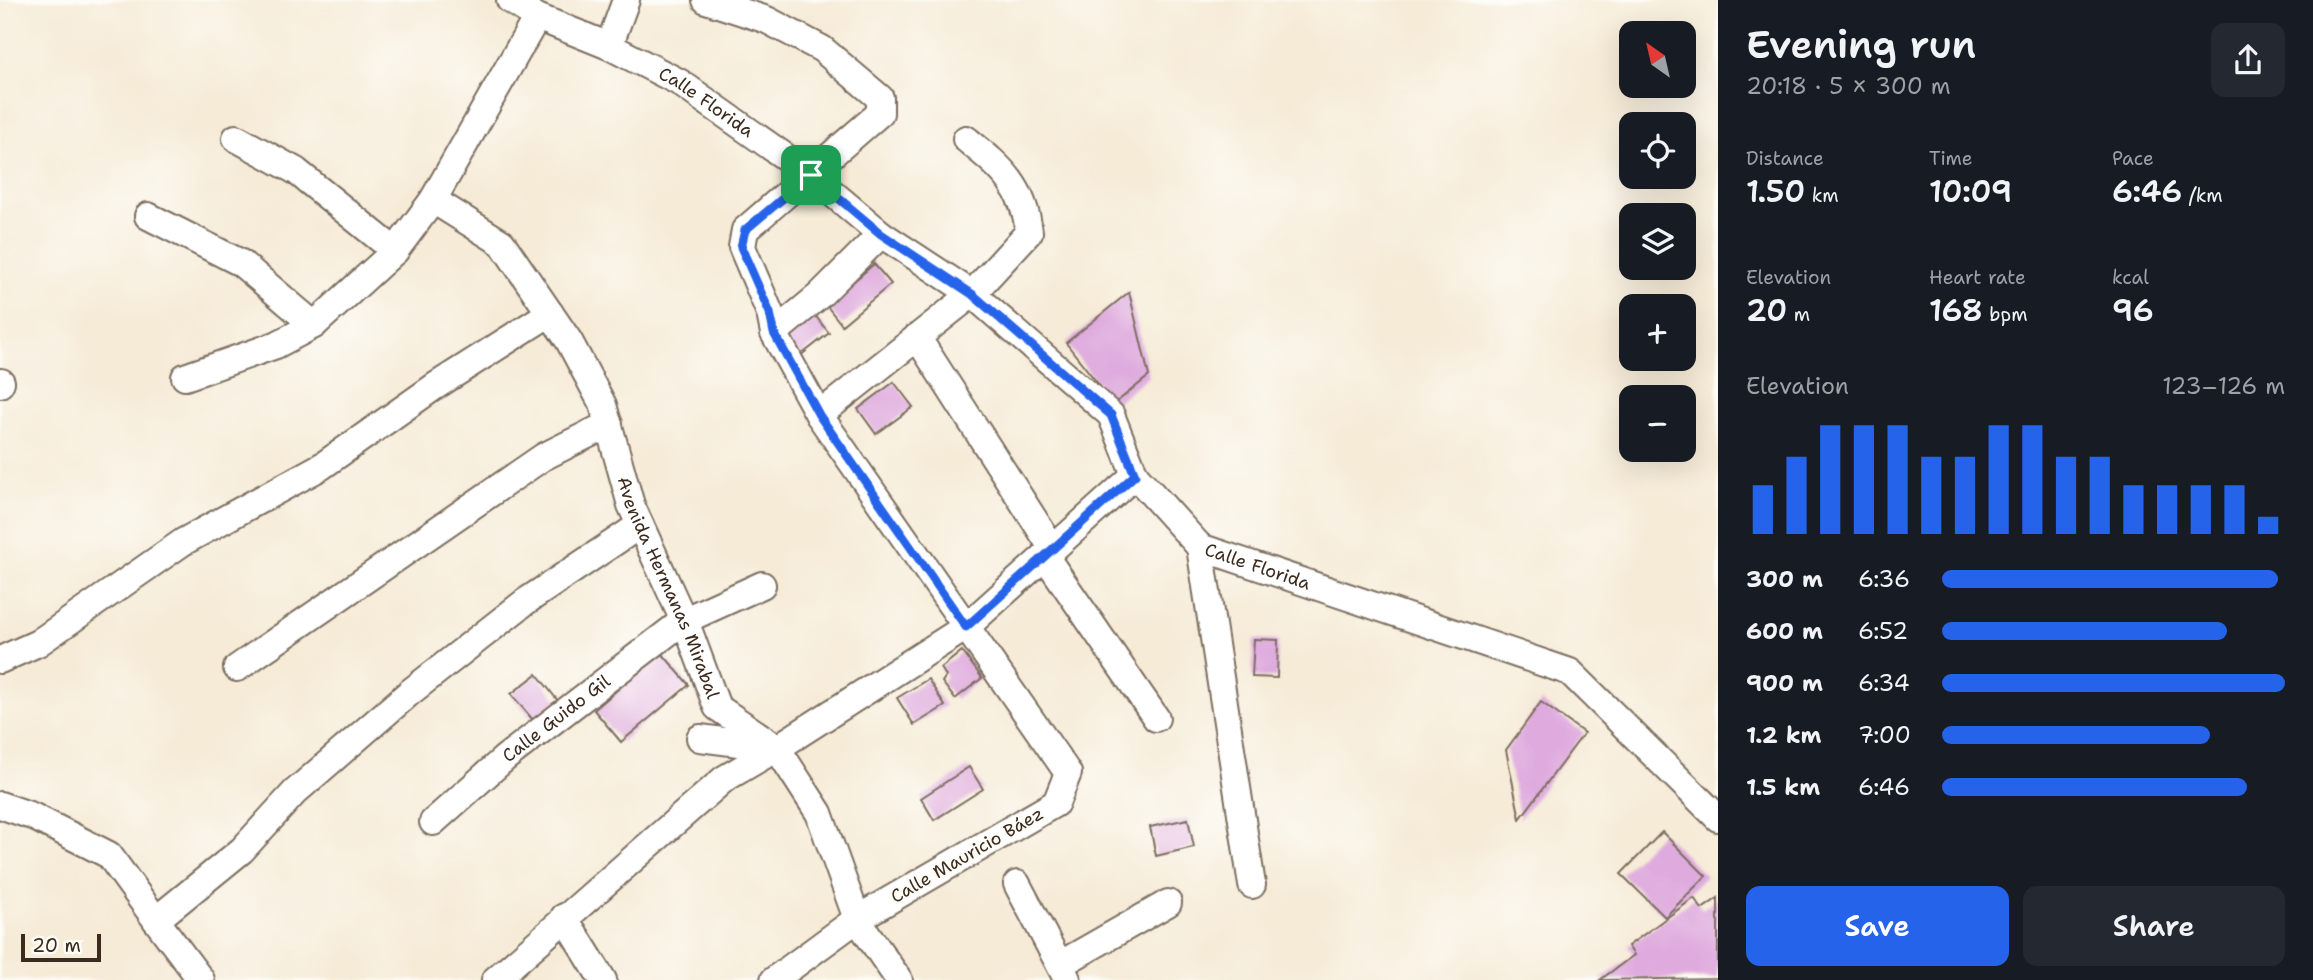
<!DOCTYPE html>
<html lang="en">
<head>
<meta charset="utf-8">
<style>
  body { margin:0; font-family:"Shantell Sans",sans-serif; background:#242831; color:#f1f3f6; height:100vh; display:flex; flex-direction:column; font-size:26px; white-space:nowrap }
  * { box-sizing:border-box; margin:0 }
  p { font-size:23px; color:#9ea1a6 }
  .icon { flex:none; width:38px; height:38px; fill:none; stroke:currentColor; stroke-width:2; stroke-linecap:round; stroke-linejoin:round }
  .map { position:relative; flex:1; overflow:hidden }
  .details { display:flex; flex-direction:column; background:#171b24; width:595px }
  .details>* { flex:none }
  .needle { width:46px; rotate:326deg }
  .tools { position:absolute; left:1619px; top:21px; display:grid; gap:14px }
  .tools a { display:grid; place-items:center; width:77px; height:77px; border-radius:14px; background:#171b24; box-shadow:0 7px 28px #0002; font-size:35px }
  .scale { position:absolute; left:21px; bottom:18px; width:80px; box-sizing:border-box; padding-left:7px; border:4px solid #3b2a1e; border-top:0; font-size:19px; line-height:24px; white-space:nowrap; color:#3b2a1e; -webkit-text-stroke:5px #fdfcf7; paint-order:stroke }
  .pin { position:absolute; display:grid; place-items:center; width:60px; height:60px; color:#fff; margin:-30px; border-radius:14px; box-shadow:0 4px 10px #0006 }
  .round { display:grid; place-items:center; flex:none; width:74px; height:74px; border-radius:14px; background:#242831 }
  .head { display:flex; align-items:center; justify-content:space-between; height:119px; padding:0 28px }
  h1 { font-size:38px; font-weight:600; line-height:52px }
  .figures { display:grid; grid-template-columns:repeat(3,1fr); gap:10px; height:119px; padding:7px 28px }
  .figures div { display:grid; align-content:center }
  .figures b { font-size:30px; font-weight:600 }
  .figures small { font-size:19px; font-weight:400 }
  .figures p { font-size:19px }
  .chart { height:196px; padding:14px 28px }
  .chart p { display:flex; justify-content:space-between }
  .chart svg { width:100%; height:126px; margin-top:7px; stroke:#2563eb; stroke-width:6 }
  .button { display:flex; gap:14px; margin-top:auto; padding:14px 28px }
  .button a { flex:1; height:80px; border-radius:14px; background:#2563eb; color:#fff; font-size:28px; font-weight:600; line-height:80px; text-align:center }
  .button a+a { background:#242831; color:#f1f3f6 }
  ul { padding:0 28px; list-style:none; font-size:23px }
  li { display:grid; grid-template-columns:112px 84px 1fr; align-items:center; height:52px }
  li i { height:18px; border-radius:9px; background:#2563eb }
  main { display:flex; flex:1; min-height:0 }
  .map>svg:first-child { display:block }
  .building { fill:#dfabde }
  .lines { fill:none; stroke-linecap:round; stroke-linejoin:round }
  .street-casing { stroke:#7c6e5f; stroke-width:30 }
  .street { stroke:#fff; stroke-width:26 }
  .route-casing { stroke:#fff; stroke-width:14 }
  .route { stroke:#2563eb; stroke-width:9 }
  .labels { text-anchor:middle; stroke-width:5; stroke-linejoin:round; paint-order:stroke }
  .street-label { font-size:18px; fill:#3b2a1e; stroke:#fdfcf7 }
</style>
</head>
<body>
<main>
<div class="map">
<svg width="1718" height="980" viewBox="0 0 1718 980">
  <rect width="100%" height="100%" fill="#fdfcf7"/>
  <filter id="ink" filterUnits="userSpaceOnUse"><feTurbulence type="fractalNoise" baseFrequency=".0143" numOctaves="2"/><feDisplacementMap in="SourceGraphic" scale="14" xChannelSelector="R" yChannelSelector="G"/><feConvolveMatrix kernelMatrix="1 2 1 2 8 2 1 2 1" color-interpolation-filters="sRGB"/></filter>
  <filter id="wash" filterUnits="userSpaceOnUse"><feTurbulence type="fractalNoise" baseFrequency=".00686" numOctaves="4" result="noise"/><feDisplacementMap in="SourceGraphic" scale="28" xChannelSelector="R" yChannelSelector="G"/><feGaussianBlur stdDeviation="1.57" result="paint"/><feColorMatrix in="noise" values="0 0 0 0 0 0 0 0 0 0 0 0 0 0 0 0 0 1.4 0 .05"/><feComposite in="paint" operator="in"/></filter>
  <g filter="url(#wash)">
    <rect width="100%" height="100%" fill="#f6ebd7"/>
    <g id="blocks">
      <!-- building -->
      <g class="building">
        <path d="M874,264L891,284L842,325L826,305Z"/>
        <path d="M1129,292L1149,376L1114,404L1066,343Z"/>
        <path d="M814,314L829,333L796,359L781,341Z"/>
        <path d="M894,382L913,407L876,434L858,409Z"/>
        <path d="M1254,639L1278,640L1277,678L1252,677Z"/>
        <path d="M962,651L982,678L955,699L942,682L946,676L941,668Z"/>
        <path d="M661,652L689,685L621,742L594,710Z"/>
        <path d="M537,674L558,701L547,720L542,713L533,720L511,694Z"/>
        <path d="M928,679L945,706L914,725L897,698Z"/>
        <path d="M1541,702L1584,733L1520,819L1506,750Z"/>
        <path d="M969,767L983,789L934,820L921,798Z"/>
        <path d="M1188,819L1194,847L1156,856L1150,827Z"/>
        <path d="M1662,832L1706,876L1665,917L1621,874Z"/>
        <path d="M1694,898L1702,909L1718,898V978L1600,980L1634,955L1628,946Z"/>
      </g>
    </g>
  </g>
  <g filter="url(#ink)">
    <use href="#blocks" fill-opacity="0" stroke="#7c6e5f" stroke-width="2"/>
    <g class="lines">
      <defs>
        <g id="street">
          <path id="s1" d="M510,0L537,17L609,46L679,82L811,175L881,234L972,294L1111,415L1135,475L1200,547L1570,672L1718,818"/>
          <path d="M706,0L767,20L822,49L880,98V113L745,230L742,247L770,313L774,333L819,415L1068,773L1056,803L857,919L774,980"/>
          <path d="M609,46L626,0"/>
          <path d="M236,138L296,171L395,251L433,200L537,17"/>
          <path id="s2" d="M433,200L502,243L569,341L603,405L631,505L690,634L717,707L777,748L819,813L857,919L899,980"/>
          <path d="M148,216L241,263L314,325L395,251"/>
          <path d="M774,333L820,295L881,234"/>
          <path d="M917,337L1053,549"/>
          <path d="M185,377L276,345L314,325"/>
          <path d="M0,384L1,382"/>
          <path d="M819,415L972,294L1029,232C1024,185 1000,167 966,139"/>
          <path d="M1200,547L1252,885"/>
          <path d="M1045,556L1156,718"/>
          <path d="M0,660L38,643L183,542L322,466L434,387L550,313"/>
          <path d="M237,668L543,457L609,424"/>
          <path d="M700,738L777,748L966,627L1135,475"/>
          <path d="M0,805L32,816L109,855L156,920L242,850L295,792L409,693L525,602L640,525"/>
          <path id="s3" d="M433,822L505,758L683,621L762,585"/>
          <path d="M1017,884L1067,979"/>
          <path d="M564,917L603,980"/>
          <path d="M156,920L201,980"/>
          <path d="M1061,964L1168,903"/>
          <path d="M495,980L724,779L777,748"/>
        </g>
      </defs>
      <!-- street casing -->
      <use href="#street" class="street-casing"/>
      <!-- street -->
      <use href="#street" class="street"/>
    </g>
  </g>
  <g class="lines" filter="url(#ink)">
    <defs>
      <path id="route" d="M811,175L881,234L972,294L1111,415L1135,475L966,627L819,415L774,333L770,313L741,247L745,230Z"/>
    </defs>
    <!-- route casing -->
    <use href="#route" class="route-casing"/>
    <!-- route -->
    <use href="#route" class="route"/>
  </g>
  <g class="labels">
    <!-- street labels -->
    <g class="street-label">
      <text dy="6" stroke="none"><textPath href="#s1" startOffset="222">Calle Florida</textPath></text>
      <text dy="6" stroke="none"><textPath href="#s1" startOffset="957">Calle Florida</textPath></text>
      <text dy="6" stroke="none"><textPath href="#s2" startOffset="467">Avenida Hermanas Mirabal</textPath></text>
      <text dy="6" stroke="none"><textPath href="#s3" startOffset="161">Calle Guido Gil</textPath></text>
      <text transform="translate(967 855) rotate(-30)" y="6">Calle Mauricio Báez</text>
    </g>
  </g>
</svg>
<div class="tools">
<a><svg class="needle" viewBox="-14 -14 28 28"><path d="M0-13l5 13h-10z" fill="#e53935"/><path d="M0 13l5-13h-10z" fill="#9ea1a6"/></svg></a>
<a><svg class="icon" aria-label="locate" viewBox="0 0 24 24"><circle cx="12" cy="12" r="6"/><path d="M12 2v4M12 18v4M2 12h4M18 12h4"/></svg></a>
<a><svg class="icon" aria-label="layers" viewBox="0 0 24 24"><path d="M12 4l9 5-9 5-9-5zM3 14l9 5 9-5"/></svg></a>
<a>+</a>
<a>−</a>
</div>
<div class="scale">20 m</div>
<div class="pin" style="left:811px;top:175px;background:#1e9e55"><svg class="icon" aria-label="arrive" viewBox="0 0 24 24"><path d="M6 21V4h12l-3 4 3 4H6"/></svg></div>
</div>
<section class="details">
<div class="head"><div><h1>Evening run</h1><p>20:18 · 5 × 300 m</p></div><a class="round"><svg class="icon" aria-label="share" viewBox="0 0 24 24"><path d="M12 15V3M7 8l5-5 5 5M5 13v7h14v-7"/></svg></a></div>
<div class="figures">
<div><p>Distance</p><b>1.50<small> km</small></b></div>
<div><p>Time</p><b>10:09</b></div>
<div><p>Pace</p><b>6:46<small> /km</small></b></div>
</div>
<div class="figures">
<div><p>Elevation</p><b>20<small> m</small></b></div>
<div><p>Heart rate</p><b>168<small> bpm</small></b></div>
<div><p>kcal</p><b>96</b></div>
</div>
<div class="chart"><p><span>Elevation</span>123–126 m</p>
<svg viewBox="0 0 160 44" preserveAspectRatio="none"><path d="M5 44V27M15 44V17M25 44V6M35 44V6M45 44V6M55 44V17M65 44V17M75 44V6M85 44V6M95 44V17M105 44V17M115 44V27M125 44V27M135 44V27M145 44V27M155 44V38"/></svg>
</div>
<ul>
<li><b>300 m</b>6:36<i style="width:98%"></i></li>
<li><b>600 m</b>6:52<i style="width:83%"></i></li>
<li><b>900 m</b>6:34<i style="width:100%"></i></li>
<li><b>1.2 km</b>7:00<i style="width:78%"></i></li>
<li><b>1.5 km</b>6:46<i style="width:89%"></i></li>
</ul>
<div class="button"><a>Save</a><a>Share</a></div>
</section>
</main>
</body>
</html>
